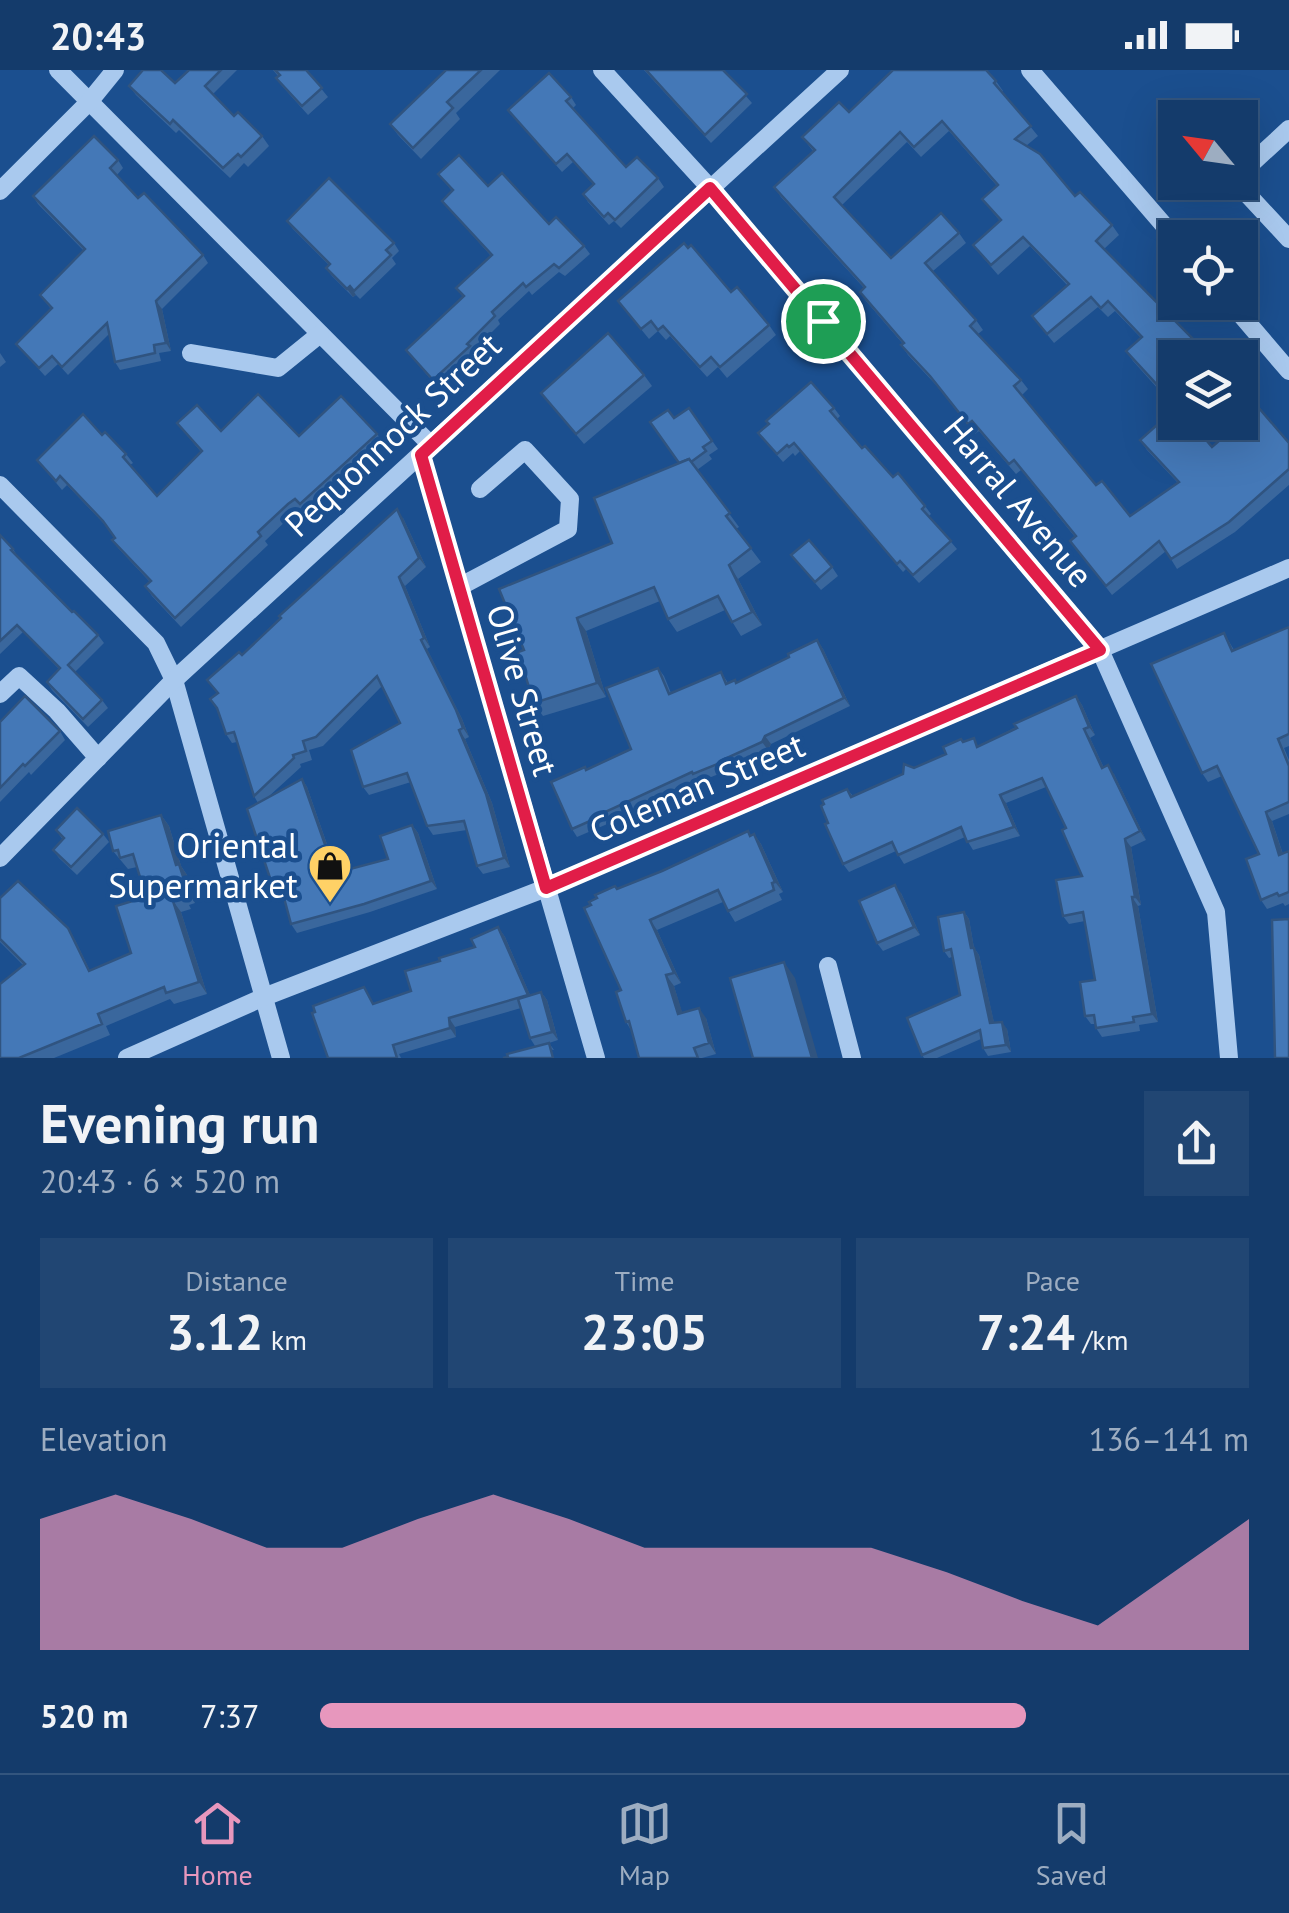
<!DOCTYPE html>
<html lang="en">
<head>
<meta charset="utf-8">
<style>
  body { margin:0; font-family:"PT Sans",sans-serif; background:#214673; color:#f1f3f6; height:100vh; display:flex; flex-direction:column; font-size:38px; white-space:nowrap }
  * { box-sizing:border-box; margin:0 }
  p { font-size:32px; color:#9dadc1 }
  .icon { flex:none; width:55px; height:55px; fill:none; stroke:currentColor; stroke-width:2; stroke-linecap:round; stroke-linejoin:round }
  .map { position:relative; height:988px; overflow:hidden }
  .panel { display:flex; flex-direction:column; background:#143b6b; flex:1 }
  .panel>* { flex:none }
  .needle { width:65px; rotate:299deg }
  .fabs { position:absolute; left:1158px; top:30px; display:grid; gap:20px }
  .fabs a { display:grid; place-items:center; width:100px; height:100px; border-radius:0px; background:#143b6b; box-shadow:0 10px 40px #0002,0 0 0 2px #33557e; font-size:50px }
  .pin { position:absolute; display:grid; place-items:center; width:85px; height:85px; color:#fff; margin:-42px; border:5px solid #fff; border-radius:50%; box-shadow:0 2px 10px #0007 }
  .round { display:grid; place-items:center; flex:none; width:105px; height:105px; border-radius:0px; background:#214673 }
  .headline { display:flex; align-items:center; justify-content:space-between; height:170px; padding:0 40px }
  h1 { font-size:55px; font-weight:600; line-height:75px }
  .figures { display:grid; grid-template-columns:repeat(3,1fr); gap:15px; height:170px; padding:10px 40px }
  .figures div { display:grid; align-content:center; border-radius:0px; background:#214673; text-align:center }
  .figures b { font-size:50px; font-weight:600 }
  .figures small { font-size:28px; font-weight:400 }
  .figures p { font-size:28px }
  .chart { height:280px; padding:20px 40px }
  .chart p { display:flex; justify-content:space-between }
  .chart svg { width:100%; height:180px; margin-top:10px; fill:#e797bd; opacity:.7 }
  ul { padding:0 40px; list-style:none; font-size:32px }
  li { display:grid; grid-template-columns:160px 120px 1fr; align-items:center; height:75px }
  li i { height:25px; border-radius:12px; background:#e797bd }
  .status { display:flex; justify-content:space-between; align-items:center; height:70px; padding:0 50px; background:#143b6b; direction:ltr }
  .status svg { height:28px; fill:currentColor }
  .tab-bar { display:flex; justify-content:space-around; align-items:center; height:140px; border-top:2px solid #33557e; background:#143b6b; font-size:28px; color:#9dadc1 }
  .tab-bar a { display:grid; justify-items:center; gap:5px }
  .tab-bar .selected { color:#e797bd }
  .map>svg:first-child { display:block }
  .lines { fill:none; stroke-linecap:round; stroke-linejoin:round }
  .minor { stroke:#a9c9ee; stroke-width:18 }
  .wall { fill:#3a679d }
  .shaded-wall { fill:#305480 }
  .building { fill:#4478b7; stroke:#305480; stroke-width:2.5 }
  .route-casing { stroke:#fff; stroke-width:20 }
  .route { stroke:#e11d48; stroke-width:12 }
  .labels { text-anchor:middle; stroke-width:9; stroke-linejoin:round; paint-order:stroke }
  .street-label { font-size:35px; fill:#fff; stroke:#1b4f8f }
  .poi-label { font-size:35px; fill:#fff; stroke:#1b4f8f; text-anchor:end }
</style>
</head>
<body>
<div class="status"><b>20:43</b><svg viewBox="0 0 49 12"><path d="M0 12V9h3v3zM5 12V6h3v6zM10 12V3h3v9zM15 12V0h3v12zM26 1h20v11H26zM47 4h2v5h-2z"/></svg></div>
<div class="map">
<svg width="1289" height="988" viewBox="0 0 1289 988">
  <rect width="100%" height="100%" fill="#1b4f8f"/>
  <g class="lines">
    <!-- minor -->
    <g class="minor">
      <path d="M58,0L431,375"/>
      <path d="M602,0L710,118L1100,580L1216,842L1229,988"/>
      <path d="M1030,0L1175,168"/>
      <path d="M1240,104L1289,59"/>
      <path d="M1236,112L1289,169"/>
      <path d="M0,121L89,32L115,0"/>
      <path d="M1230,232L1289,301"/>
      <path d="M191,283L278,298L320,264"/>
      <path d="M421,385L596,988"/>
      <path d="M0,415L156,573L174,610L281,988"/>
      <path d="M459,517L568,459L570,429L525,380L480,419"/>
      <path d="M0,624L19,606L57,641L98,688"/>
      <path d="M0,788L174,610L840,0"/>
      <path d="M828,896L852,988"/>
      <path d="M127,988L264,927L546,818L1289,498"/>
    </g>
  </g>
  <!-- wall -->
  <g class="wall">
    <path d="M189,0H237L213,24L234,46L262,66L269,76L248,97L244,93L230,108L179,60L176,63L136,25L129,16L175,13Z"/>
    <path d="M273,0H306L328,27L308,45L283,17L276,8L278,6Z"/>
    <path d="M446,0H500L456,43L460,49L421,89L398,65L390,54Z"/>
    <path d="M644,0H723L752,33L711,73Z"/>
    <path d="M996,11L1003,21L1002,22L1038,66L1026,76L1075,126L1112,155L1119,165L1104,179L1204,280L1210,288H1175V324L1168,330L1133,291L1126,281L1141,268L1115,241L1108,247L1098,237L1054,273L1032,246L1068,216L1030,176L998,205L980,184L973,175L1000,151L982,129L997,116L949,61L921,87L907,72L842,135L891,188L959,163L966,173L933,201L976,250L983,260L978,264L1021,310L1028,319L1022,325L1096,415L1130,446L1178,413L1147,380L1140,370L1212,377L1289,373V415L1235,462L1177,499L1166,481L1112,525L1070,471L1075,467L1021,400L1016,404L979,361L975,364L937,316L908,285L901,275L903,274L866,231L860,222L864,218L781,127L774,117L813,81L802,67L849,42Z"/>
    <path d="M571,27L576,35L573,38L626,97L658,108L664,117L621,158L614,151L609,155L588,132L583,124L593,114L573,92L562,102L508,40Z"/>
    <path d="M118,90L123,98L117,105L138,128L203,185L208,193L162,239L171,281L159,283L161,291L120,300L115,292L109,264L68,305L58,294L45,306L16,274L51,239L40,225L84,181L38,134L33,126Z"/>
    <path d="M438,104L488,116L584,176L590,184L565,206L559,202L532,225L529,221L498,250L500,254L473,281L475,284L438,318L406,280L463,227L456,218L491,186L442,131L452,121Z"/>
    <path d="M287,151L394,173L399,181L392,188L396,194L360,229L356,225L353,227L332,206L326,198L329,195L293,159Z"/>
    <path d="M731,222L769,255L776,265L727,308L718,297L707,307L670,266L666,270L658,261L649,269L618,231Z"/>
    <path d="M0,283L6,292L0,297Z"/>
    <path d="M644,305L652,316L584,374L541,323Z"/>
    <path d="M689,338L718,379L709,385L712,389L697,400L739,457L736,459L761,492L738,509L762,555L741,566L725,540L677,562L668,549L660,531L586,561L606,627L543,646L534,633L524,580L679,393L674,348Z"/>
    <path d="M834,338L840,346L837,349L862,378L925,436L931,444L929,446L957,479L919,513L906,499L903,502L800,381L795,386L793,383L783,392L758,363L769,354Z"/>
    <path d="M177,353L221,361L299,366L377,364L384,373L307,443L302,438L294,443L265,471L268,475L181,557L152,526L145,516L150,512L119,479L112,470L115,468L110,460L67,415L62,420L37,390L102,365L126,384L133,393L130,395L157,426L201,382Z"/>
    <path d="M403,448L426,497L405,516L430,577L427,579L462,649L469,667L465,669L492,733L510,797L483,804L477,796L467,760L433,765L427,756L411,712L369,725L363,717L400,653L382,616L323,676L309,680L312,690L300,694L301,697L267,728L302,709L307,717L337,803L388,789L412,755L418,763L437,819L370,842L297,863L291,854L281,818L277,819L271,811L258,733L254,726L237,672L232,673L226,664L218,640L210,629L217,623L242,585Z"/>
    <path d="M0,465L13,479L18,487L72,542L98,565L104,573L75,602L102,630L108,638L88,657L52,620L47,612L59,599L23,562L0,584Z"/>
    <path d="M791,485L832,497L838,506L821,520Z"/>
    <path d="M1289,557V676L1284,678L1289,690V744L1272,751L1283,784L1289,781V834L1285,836L1283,833L1267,839L1261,830L1259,784L1222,706L1208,712L1202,703L1224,563L1234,580Z"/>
    <path d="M817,570L823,579L850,636L771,674L768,680L725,699L726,701L699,712L698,710L610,750L612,752L577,767L572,759L586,700L631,679L658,598L664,606L671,623L721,602L728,613L737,612L789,587Z"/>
    <path d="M1076,626L1082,635L1095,665L1090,668L1104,698L1114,704L1146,770L1131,777L1141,835L1138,836L1158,952L1139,955L1140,961L1102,967L1096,958V954H1091L1085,946L1095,910L1085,851L1069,854L1063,846L1082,806L1066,758L1046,717L1006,733L1020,766L973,780L965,767L904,794L896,781L849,802L843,794L824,734L847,719L853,726L946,684L963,672L979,676Z"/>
    <path d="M0,652L60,661L65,670L31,705L29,702L0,732Z"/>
    <path d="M161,745L169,756L181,796L187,805L195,833L189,835L191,839L181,842L207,924L174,934L170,929L106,956L110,965L54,988H0L23,895L0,872V828L75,870L90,901L131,883L146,827L137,797L128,799L113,781Z"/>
    <path d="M56,760L103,764L109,772L77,805L59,788L53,780L63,770Z"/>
    <path d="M754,764L761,774L783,822L779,824L782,830L735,852L723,832L657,860L681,913L674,916L682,943L706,948L716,984L702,988H639L631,960L626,952L617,819Z"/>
    <path d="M901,823L920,865L883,881L877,873Z"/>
    <path d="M964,842L969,849L974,878L979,885L994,953L1007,959L1011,982L988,986L983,978L981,969L937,988H924L922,985L960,925L952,887L949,888L944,881Z"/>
    <path d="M498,857L505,867L530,925L541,922L547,930L558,970L549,973L554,980L535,976L530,968L521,938L455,957L456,967L399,984L401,988H328L374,934L411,921L440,891L475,877Z"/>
  </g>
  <!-- shaded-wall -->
  <g class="shaded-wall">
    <path d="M350,216L356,225L353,227L347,219Z"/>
    <path d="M156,231L162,239L171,281L166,273Z"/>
    <path d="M397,439L403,448L426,497L419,488Z"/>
    <path d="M729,495L738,509L762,555L752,542Z"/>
    <path d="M399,507L405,516L430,577L424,568Z"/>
    <path d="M577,548L586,561L606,627L597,613Z"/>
    <path d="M421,570L427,579L462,649L469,667L463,658Z"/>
    <path d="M817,570L823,579L850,636L844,628Z"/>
    <path d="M1076,626L1082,635L1095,665L1089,657Z"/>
    <path d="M1084,659L1090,668L1108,707L1102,698Z"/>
    <path d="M459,660L465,669L492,733L510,797L504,788Z"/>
    <path d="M765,666L771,674L768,680L762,672Z"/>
    <path d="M1108,695L1114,704L1146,770L1140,761Z"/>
    <path d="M302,709L307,717L340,812L335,803Z"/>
    <path d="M1000,725L1006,733L1020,766L1014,757Z"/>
    <path d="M1266,742L1272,751L1286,794L1279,785Z"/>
    <path d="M161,745L169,756L181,796L187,805L195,833L188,822L176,795Z"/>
    <path d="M412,755L418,763L437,819L431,811Z"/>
    <path d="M754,764L761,774L783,822L775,812Z"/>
    <path d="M1125,769L1131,777L1141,835L1135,827Z"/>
    <path d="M895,815L901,823L920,865L914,857Z"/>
    <path d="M1132,827L1138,836L1158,952L1152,944Z"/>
    <path d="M173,831L181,842L207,924L199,912Z"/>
    <path d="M964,842L969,849L974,878L979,885L996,961L990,953L971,878Z"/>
    <path d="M650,850L657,860L681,913L674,903Z"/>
    <path d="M498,857L505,867L534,934L528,925Z"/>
    <path d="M784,892L795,908L818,988H812Z"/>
    <path d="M666,905L674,916L686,954L678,944Z"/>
    <path d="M541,922L547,930L558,970L552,962Z"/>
    <path d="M699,938L706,948L716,984L709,973Z"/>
    <path d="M449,948L455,957L456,967L450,958Z"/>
    <path d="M1002,952L1007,959L1011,982L1006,975Z"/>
  </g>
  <!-- building -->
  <g class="building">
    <path d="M143,0H161L175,13L189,0H221L205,16L234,46L238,42L262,66L241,87L238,84L223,98L173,50L170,54L129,16Z"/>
    <path d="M275,0H306L322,18L302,36L276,8L280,5Z"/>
    <path d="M446,0H481L447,32L453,38L413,78L390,54Z"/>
    <path d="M646,0H723L747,24L705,65Z"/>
    <path d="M893,0H986L996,11L994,13L1031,56L1015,69L1040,84L1075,126L1080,122L1112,155L1096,171L1204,280L1197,288H1175V308L1162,320L1126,281L1142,267L1108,231L1101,238L1091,227L1047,264L1032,246L1069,214L1023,167L991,195L973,175L1001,150L982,129L998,115L942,51L914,77L900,62L834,127L891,188L941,143L959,163L925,193L976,250L970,256L1021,310L1014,316L1096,415L1102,411L1130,446L1179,412L1140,370L1175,339V352H1191L1212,377L1258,337L1289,373V399L1229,452L1171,489L1159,471L1106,516L1070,471L1076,466L1014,390L1009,394L972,351L968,354L930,306L901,275L904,273L860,222L865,217L774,117L815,80L802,67L839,32L849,42Z"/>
    <path d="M549,3L571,27L566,31L626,97L637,87L658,108L615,150L608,143L604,147L583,124L594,114L567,84L556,94L508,40Z"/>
    <path d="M94,66L118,90L110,98L138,128L144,123L203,185L156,231L166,273L154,275L155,283L115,292L107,253L62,297L52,286L39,298L16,274L52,238L40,225L85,179L33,126Z"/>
    <path d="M459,85L488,116L502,103L549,154L556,147L584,176L559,198L554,194L526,217L523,213L492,242L495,246L467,274L470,276L433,310L406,280L464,226L456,218L492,185L442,131L453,120L438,104Z"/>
    <path d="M329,108L394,173L386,180L391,185L354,221L350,216L347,219L326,198L330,194L287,151Z"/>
    <path d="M684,173L688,178L691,175L731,222L737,217L769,255L720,297L711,287L700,297L663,256L658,260L651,251L641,259L618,231Z"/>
    <path d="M608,263L644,305L576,364L541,323Z"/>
    <path d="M811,312L834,338L830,341L862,378L865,376L893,407L898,403L925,436L922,439L951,471L913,505L900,491L897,494L794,373L789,377L787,375L777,384L758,363L769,354L766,351Z"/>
    <path d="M258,324L299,366L341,326L377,364L300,434L295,429L288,434L258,462L261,466L175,548L145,516L151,511L112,470L115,468L103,451L60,406L56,411L37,390L83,344L102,365L105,362L126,384L123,387L157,426L202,381L177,353L197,335L221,361Z"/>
    <path d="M689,338L712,371L703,377L706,381L691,392L689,389L679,393L650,352L668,340L674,348Z"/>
    <path d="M689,389L730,443L726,446L751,478L729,495L752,542L732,552L718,526L668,549L654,517L577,548L597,613L534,633L518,582L524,580L499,519L612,473L594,428Z"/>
    <path d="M397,439L419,488L399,507L424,568L421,570L456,640L463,658L459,660L486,724L504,788L477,796L464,751L427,756L407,703L363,717L351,680L400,653L377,606L316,667L303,671L306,681L293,685L294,688L254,726L234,662L226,664L217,638L210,629L218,623L207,610L239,582L242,585L281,548L279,546Z"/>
    <path d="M0,465L13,479L11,480L72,542L74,541L98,565L68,595L102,630L83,649L47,612L60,598L17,555L0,571Z"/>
    <path d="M809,470L832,497L815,512L791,485Z"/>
    <path d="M1289,557V664L1278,669L1289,696V732L1266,742L1279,785L1289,781V822L1279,826L1277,823L1261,830L1246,789L1259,784L1217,696L1202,703L1151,594L1224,563L1232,581Z"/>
    <path d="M817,570L844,628L765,666L762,672L720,691V693L693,704L692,702L605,742L606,744L572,759L551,712L585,697L586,700L631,679L606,618L658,598L669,624L721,602L726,614L735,610L736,613L789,587L788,584Z"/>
    <path d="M25,626L60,661L25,696L23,694L0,718V652Z"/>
    <path d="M1076,626L1089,657L1084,659L1102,698L1108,695L1140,761L1125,769L1135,827H1132L1152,944L1133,947L1134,952L1096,958L1094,945L1085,946L1080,912L1095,910L1083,842L1063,846L1056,810L1082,806L1062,760L1066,758L1042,708L1000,725L1014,757L967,772L961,757L898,785L892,772L843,794L825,754L828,753L821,736L824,734L822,730L847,719L851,727L903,704L904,694L914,698L946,684L943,677L961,669L963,672L974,668L977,677L1017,658L1014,654Z"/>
    <path d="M302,709L335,803L388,789L380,766L412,755L431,811L364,834L291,854L279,809L271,811L247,739Z"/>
    <path d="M77,738L103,764L71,797L53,780L64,768L56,760Z"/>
    <path d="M161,745L176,795L179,794L188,822L182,824L183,828L173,831L199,912L166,923L164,917L98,944L102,954L19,988H0V914L25,894L0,869V828L18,811L68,858L89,901L131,883L116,836L146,827L133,784L120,788L118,780L113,781L108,761Z"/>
    <path d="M748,761L750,766L754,764L775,812L772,813L774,820L728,841L718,820L650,850L674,903L666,905L678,944L699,938L709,973L694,978L698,988H639L629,951L626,952L616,922L621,920L584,838L591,835L589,832L597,828L595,825L615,816L617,819L662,801Z"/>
    <path d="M895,815L914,857L877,873L859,831Z"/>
    <path d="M964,842L971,878H974L990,953L1002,952L1006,975L983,978L980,960L922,985L907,948L960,925L951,879L944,881L938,847Z"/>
    <path d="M1289,849V988H1275L1272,850Z"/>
    <path d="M498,857L528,925L449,948L450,958L393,975L397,988H328L312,943L315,942L313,936L364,917L373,934L411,921L405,901L440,891L439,888L475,877L471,869Z"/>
    <path d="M784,892L812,988H753L730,908Z"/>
    <path d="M541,922L552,962L530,968L518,929Z"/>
    <path d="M549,973L553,988H503L508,987L507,984Z"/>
  </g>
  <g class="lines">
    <defs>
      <path id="route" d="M710,118L1100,580L546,818L421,385Z"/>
    </defs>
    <!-- route casing -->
    <use href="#route" class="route-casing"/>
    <!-- route -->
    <use href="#route" class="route"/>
  </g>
  <!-- icons -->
  <defs>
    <symbol id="shop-pin" viewBox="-11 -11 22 30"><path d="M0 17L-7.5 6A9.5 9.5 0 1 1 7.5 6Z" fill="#ffd166" stroke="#1b4f8f"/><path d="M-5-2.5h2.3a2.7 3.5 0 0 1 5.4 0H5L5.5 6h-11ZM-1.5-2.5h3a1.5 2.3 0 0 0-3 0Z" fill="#111"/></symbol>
  </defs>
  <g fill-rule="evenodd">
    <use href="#shop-pin" x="305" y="771" width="50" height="68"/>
  </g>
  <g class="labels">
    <!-- street labels -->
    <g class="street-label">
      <text transform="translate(393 365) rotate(-43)" y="12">Pequonnock Street</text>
      <text transform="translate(1018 432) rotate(50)" y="12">Harral Avenue</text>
      <text transform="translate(522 620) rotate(74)" y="12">Olive Street</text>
      <text transform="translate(697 718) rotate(-23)" y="12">Coleman Street</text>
    </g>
    <!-- poi labels -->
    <g class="poi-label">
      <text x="298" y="788">Oriental<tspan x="298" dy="40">Supermarket</tspan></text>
    </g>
  </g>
</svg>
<div class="fabs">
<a><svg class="needle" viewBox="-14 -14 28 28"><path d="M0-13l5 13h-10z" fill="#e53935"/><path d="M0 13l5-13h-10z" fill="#9dadc1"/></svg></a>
<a><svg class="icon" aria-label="locate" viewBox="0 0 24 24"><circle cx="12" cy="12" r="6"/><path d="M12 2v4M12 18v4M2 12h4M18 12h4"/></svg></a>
<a><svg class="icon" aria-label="layers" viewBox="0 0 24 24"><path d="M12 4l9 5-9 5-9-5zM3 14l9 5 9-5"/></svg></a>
</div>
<div class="pin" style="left:823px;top:251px;background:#1e9e55"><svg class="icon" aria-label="arrive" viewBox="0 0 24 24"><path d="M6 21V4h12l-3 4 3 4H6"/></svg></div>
</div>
<section class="panel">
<div class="headline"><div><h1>Evening run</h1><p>20:43 · 6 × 520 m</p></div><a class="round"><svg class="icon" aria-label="share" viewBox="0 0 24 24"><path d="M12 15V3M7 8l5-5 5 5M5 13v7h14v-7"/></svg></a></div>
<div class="figures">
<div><p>Distance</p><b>3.12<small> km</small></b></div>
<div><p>Time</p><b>23:05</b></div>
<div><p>Pace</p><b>7:24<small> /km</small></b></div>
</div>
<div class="chart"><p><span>Elevation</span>136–141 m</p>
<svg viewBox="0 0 160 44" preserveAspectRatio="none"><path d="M0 44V12L10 6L20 12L30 19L40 19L50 12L60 6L70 12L80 19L90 19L100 19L110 19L120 25L130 32L140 38L150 25L160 12V44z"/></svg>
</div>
<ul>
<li><b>520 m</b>7:37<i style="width:76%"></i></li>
</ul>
</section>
<nav class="tab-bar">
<a class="selected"><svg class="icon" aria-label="home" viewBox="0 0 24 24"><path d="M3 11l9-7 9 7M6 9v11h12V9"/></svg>Home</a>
<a><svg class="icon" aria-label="map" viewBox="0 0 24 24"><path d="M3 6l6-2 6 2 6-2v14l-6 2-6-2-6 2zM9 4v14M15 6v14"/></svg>Map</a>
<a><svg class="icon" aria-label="saved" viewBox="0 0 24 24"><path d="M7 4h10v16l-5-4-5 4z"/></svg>Saved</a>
</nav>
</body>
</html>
